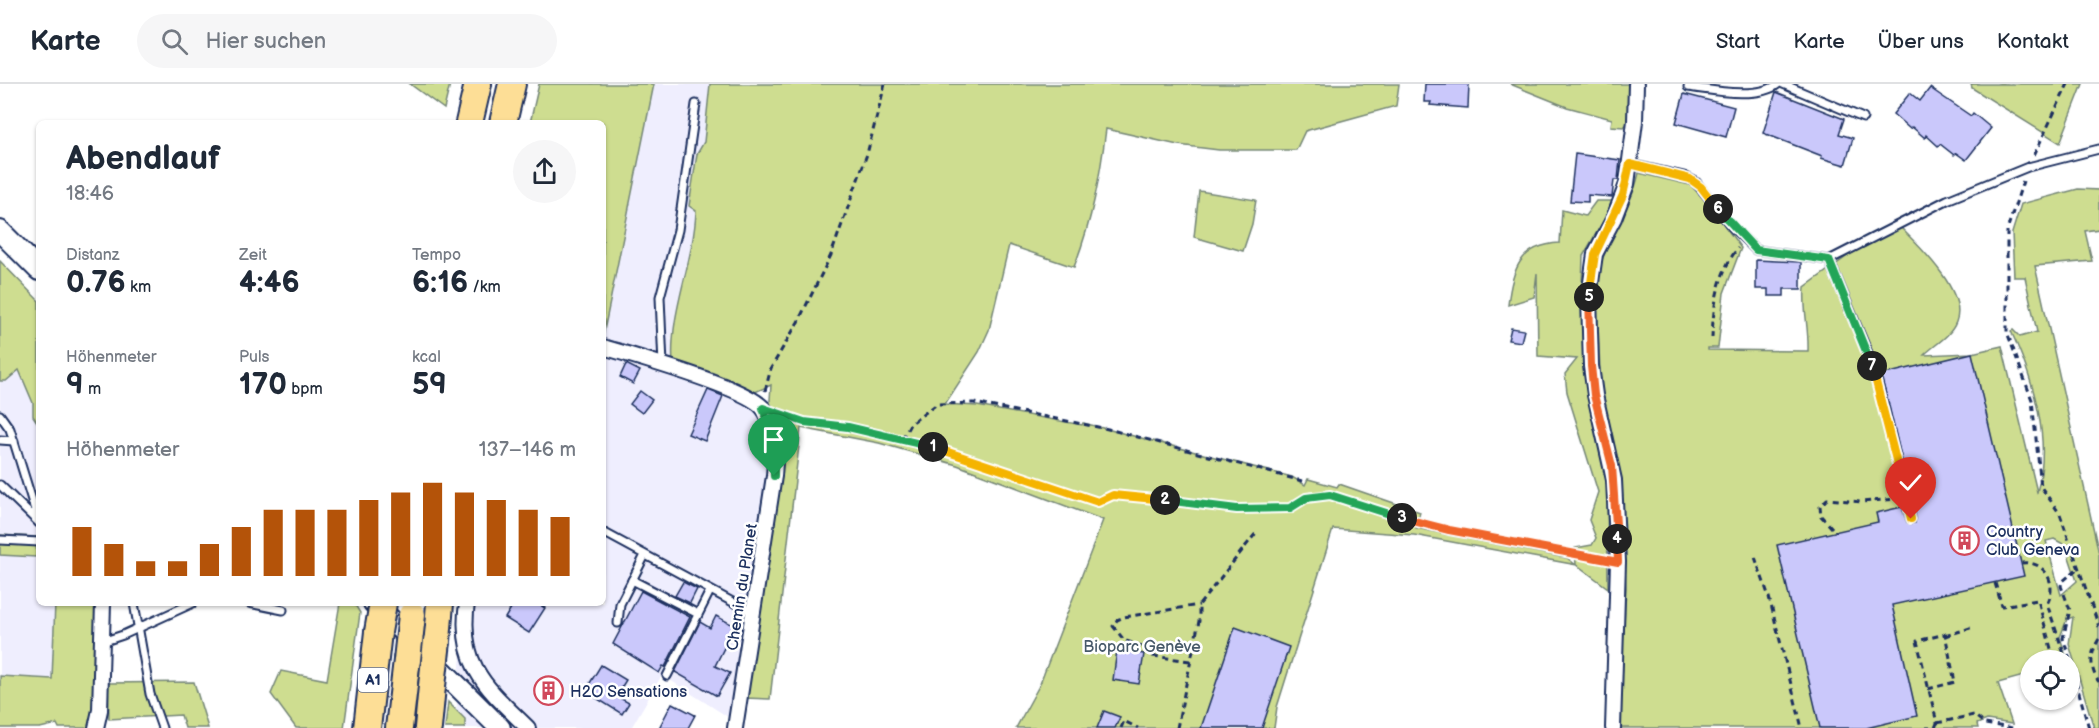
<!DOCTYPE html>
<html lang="de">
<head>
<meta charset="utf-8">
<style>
  body { margin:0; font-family:"Balsamiq Sans",sans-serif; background:#f6f6f7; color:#1f2937; height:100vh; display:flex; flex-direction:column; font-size:22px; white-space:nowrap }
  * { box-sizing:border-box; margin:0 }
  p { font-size:20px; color:#747a83 }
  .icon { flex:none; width:33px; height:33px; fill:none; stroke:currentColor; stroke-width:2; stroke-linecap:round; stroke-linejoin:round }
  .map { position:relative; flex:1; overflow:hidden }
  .panel { position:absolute; left:36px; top:36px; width:570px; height:486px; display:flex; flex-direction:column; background:#fff; border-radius:9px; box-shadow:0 2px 4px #0004 }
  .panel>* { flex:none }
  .controls { position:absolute; left:2020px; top:566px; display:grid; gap:12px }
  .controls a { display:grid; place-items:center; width:60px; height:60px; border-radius:50%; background:#fff; box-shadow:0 2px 4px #0004; font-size:30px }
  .pin { position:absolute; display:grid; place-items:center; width:51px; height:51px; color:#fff; margin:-62px -26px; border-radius:50% 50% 50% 0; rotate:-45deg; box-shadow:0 0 6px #0007 }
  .pin .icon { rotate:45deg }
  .km { position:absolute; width:30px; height:30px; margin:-15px; border-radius:50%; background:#222; color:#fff; font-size:16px; line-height:30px; text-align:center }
  .round { display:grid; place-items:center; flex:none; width:63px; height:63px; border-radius:32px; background:#f6f6f7 }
  .overview { display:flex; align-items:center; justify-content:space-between; height:102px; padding:0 30px }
  h1 { font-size:33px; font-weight:800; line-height:45px }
  .metrics { display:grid; grid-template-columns:repeat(3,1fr); gap:9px; height:102px; padding:6px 30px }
  .metrics div { display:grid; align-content:center }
  .metrics b { font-size:30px; font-weight:800 }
  .metrics small { font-size:16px; font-weight:400 }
  .metrics p { font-size:16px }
  .chart { height:168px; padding:12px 30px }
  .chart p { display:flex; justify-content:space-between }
  .chart svg { width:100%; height:108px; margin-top:6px; stroke:#b45309; stroke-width:6 }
  header { display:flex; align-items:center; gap:36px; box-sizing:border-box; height:84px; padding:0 30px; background:#fff; border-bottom:2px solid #e0e1e3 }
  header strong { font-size:28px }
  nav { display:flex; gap:33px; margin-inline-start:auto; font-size:21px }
  .search { width:420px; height:54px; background:#f6f6f7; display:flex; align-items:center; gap:15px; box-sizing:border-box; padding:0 21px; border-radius:33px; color:#747a83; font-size:22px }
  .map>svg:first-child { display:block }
  .built { fill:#efeefe }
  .green { fill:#cedd90; stroke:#748677; stroke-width:1.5; fill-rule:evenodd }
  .building { fill:#cac8fb; stroke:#1b2f5e; stroke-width:1.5 }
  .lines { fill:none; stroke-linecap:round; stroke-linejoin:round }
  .lane-casing { stroke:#1b2f5e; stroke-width:11 }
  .street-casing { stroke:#1b2f5e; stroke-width:18 }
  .secondary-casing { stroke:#1b2f5e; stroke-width:24 }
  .highway-casing { stroke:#1b2f5e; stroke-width:30 }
  .path { stroke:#1b2f5e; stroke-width:3; stroke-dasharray:6 4.5; stroke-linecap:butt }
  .lane { stroke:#fff; stroke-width:7 }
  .street { stroke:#fff; stroke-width:14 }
  .secondary { stroke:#fff; stroke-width:20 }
  .highway { stroke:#fdde96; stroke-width:26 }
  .highway-bridge-casing { stroke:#1b2f5e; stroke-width:30; stroke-linecap:butt }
  .highway-bridge { stroke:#fdde96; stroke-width:26 }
  .split-1-casing { stroke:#fff; stroke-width:12 }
  .split-2-casing { stroke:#fff; stroke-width:12 }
  .split-3-casing { stroke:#fff; stroke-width:12 }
  .split-4-casing { stroke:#fff; stroke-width:12 }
  .split-5-casing { stroke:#fff; stroke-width:12 }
  .split-6-casing { stroke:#fff; stroke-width:12 }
  .split-7-casing { stroke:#fff; stroke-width:12 }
  .split-8-casing { stroke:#fff; stroke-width:12 }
  .split-1 { stroke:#22a559; stroke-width:8 }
  .split-2 { stroke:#f5b400; stroke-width:8 }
  .split-3 { stroke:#22a559; stroke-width:8 }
  .split-4 { stroke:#f0652b; stroke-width:8 }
  .split-5 { stroke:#f0652b; stroke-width:8 }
  .split-6 { stroke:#f5b400; stroke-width:8 }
  .split-7 { stroke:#22a559; stroke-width:8 }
  .split-8 { stroke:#f5b400; stroke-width:8 }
  .labels { text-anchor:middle; stroke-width:5; stroke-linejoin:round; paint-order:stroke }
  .shield { fill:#fff; stroke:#5f6d8e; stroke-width:1.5 }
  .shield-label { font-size:15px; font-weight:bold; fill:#1b2f5e }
  .poi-label { font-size:16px; fill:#1b2f5e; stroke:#fff; text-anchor:start }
  .street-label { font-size:16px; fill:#1b2f5e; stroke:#fff }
  .park-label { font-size:16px; fill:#485a6a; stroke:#fff }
</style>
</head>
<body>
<header>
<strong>Karte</strong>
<div class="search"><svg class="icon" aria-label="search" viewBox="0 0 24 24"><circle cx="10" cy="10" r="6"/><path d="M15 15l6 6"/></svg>Hier suchen</div>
<nav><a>Start</a><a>Karte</a><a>Über uns</a><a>Kontakt</a></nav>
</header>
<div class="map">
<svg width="2099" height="644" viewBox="0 0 2099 644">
  <rect width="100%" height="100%" fill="#fff"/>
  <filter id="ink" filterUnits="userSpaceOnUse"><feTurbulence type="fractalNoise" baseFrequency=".0167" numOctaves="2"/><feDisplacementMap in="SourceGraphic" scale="12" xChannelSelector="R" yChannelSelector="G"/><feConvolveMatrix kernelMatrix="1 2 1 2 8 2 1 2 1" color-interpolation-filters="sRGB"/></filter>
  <g filter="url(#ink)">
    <!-- built -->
    <g class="built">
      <path d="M654,0H710L704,58L697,70L695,152L671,256L753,309L770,316L778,355L736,638L662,591L631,644H455L465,519H603V252Z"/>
      <path d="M33,273L39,277V519H55L52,595L0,592V471L35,473L32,452L0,451V297H6Z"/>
    </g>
    <!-- green -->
    <g class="green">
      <path d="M410,0H450L444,25Z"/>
      <path d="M539,0H654L603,252V39H530Z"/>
      <path d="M710,0H1399L1396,22L1305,47L1296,66H1219L1178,61L1106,45C1100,93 1092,137 1074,183L1009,161L989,246L979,268L945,320L977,322L1082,341L1083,339L1292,393L1305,401L1308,395L1337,403L1339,400L1420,428L1416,444L1567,474L1576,481L1575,464L1592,461L1596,454L1589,436L1598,408L1567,308L1565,290L1577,275L1538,272L1537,189L1534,213L1508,221C1512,185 1520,161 1560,159L1562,126L1585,132L1596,117H1615L1583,172L1582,202L1587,305L1591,329L1604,373L1607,397L1608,504L1577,481L1414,451L1333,445L1277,623L1274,644H1016L1040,600L1103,436L957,381L879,359L801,344L770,615L745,614L779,382L770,316L771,301L753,309L673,279C669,228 694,178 696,127L689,122L697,70L704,58Z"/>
      <path d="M1510,0H1629L1630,36L1624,43L1611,42L1612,35L1567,23Z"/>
      <path d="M1971,0H2083L2060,59L1972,4Z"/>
      <path d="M1639,89L1690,101L1708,119L1741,164L1724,209L1718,264H1708V266L1808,267C1809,245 1803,225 1805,203L1860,163L1901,144C1920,163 1968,209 1956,238C1951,252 1934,261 1924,271L1972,269L2002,262L2037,408C2052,356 2033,295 2011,247L2013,246L2020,253L2037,248L2025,193H2014L2012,149L2021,120L2078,105L2099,106V145L2085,147L2092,177L2035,182L2099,470V644H2094L2069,560L2073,533L2067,535L2060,553L2067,576H2031V590L1998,599L2012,640L1987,636L1977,640L1978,644H1618L1626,504L1620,390L1601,309L1596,197C1604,158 1630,128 1639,89ZM2054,455L2065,461L2077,497L2061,511L2046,457Z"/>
      <path d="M1199,107L1256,116L1252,140L1243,167L1194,153Z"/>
      <path d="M0,177L39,217V341L33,332V319L19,286L6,297H0Z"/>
      <path d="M0,451L37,453L36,473L0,471Z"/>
      <path d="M55,519H96L94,627L89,644H59L57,640L40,644H0V592L52,595Z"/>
      <path d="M340,519H354L360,529L344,644H296L271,610L281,587L327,596Z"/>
      <path d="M194,598L208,644H185L181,631L109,635L108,599Z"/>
      <path d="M448,618L465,635V644H445Z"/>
    </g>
    <!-- building -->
    <g class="building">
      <path d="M1425,0H1469L1468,24L1430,21L1431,18H1424Z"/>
      <path d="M1930,4L1971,32L1973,29L1991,44L1966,76L1956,69L1954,71L1940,60L1938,62L1926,51L1925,54L1912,43L1910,45L1893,30L1910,9L1920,17Z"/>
      <path d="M1776,8L1844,35L1839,50L1853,54L1845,81L1821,74L1822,72L1763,49Z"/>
      <path d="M1684,10L1734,23L1726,53L1676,39Z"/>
      <path d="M1575,70L1620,76L1618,96H1614L1612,113L1588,111V118L1570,117Z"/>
      <path d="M1756,176L1801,178V205H1784V212H1768V205H1756Z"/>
      <path d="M1511,244L1524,246L1521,258L1508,256Z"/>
      <path d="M1972,269L2024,492L1892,521L1917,632L1866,644H1820L1777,461L1878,438L1876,429L1902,423L1907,438L1915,439L1916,434L1881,291Z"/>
      <path d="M626,280L640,287L633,300L620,293Z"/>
      <path d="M708,306L723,312L705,357L688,350Z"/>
      <path d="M640,307L652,316L642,329L630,320Z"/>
      <path d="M683,498L697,505L690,519L675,512Z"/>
      <path d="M641,507L690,533L665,583L663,582L659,589L613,560Z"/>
      <path d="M514,519H537L545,524L529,549L505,534Z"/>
      <path d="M716,532L735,542L715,582L730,589L717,612L675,588L700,538L710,544Z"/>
      <path d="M1235,543L1289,563L1262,644H1201Z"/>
      <path d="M1117,566L1144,570L1139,600L1113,596Z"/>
      <path d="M601,581L626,596L616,612L629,619L622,630L585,607Z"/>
      <path d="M672,619L695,631L688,644H659Z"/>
      <path d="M1104,627L1120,633L1115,644H1097Z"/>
    </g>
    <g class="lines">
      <defs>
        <g id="lane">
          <path d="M1783,0L1863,34"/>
          <path d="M1688,3C1711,6 1758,16 1778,0"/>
          <path d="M1630,80L1684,92L1696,98L1732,143L1756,166L1829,176L1947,116L2028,83L2099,65"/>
          <path d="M1829,176L1871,276L1883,317L1911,435"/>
          <path d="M663,281L660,213L678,146L696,20"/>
          <path d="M0,331L10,345L39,439"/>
          <path d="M0,356L14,357"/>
          <path d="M0,401L39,439"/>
          <path d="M603,448L753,529"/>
          <path d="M0,456L39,458"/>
          <path d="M632,496L698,530"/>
          <path d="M134,519L150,610L162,644"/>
          <path d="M249,519L283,526"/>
          <path d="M618,539L620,520L644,473"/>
          <path d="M102,558L123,551L193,519"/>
          <path d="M667,592L710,507"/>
        </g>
        <g id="street">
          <path d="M603,263C633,272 746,303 763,324C777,342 776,372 774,392L735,644"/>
          <path d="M467,519C458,582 487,604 528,644"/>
          <path d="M96,644L100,626L103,519"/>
          <path d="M1613,644L1618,478L1614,396L1595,311L1591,282L1589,213L1595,170L1614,134L1627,100L1635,37L1636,0"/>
        </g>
        <g id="secondary">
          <path d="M0,147L39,186"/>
          <path d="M374,519L500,644"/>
        </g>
        <g id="highway">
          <path d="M469,39L478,0"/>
          <path d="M503,39L512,0"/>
          <path d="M437,557L440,519"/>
          <path d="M367,644L378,548"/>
          <path d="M399,644L407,576"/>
          <path d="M428,644L432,602"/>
        </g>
      </defs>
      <!-- lane casing -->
      <use href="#lane" class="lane-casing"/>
      <!-- street casing -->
      <use href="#street" class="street-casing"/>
      <!-- secondary casing -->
      <use href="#secondary" class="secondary-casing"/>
      <!-- highway casing -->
      <use href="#highway" class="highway-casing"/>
      <!-- path -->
      <g class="path">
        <path d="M2034,71L2068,0"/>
        <path d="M2023,97L2007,146V248L2032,316L2041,403L2060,430L2099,543"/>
        <path d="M1712,254C1713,224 1718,188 1738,164"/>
        <path d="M765,307L771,284L798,238L831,171L867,70L885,0"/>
        <path d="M784,332L884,351L957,370L1077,414L1098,419L1112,411L1237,425L1290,424L1306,415L1330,411L1449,446L1603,476"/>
        <path d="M902,355L910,340L937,320L974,319L1108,345L1306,398"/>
        <path d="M1832,444L1821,432L1820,422L1827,415L1861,418L1896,415"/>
        <path d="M1755,473L1769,513L1802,644"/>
        <path d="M2022,479C2045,476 2058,500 2047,520L2066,576"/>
        <path d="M1995,499L2002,522L2038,516L2054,576"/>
        <path d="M1945,552L1973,543"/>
        <path d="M2099,555C2090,569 2089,584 2099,598"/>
        <path d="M2070,576L2063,554L2070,526L2061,502L2062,498L2078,484"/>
        <path d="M1190,577L1153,572L1146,564L1124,556L1113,542L1117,536L1124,533L1199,521"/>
        <path d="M2070,577L2089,644"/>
        <path d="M1928,605L1955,598L1945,550L1917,557L1937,639L1935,644"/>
        <path d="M1937,639L1974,631L1985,640L2013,644"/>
        <path d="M1121,644L1124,637L1138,644"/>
        <path d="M1177,644L1199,537V521L1256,449"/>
        <path d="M1926,644H1930"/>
      </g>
      <!-- lane -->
      <use href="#lane" class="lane"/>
      <!-- street -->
      <use href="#street" class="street"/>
      <!-- secondary -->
      <use href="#secondary" class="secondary"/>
      <!-- highway -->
      <use href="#highway" class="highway"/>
      <defs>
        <g id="highway-bridge">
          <path d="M378,548L383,519"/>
          <path d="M407,576L412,531"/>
          <path d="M432,602L437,557"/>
        </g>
      </defs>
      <!-- highway-bridge casing -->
      <use href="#highway-bridge" class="highway-bridge-casing"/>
      <!-- highway-bridge -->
      <use href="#highway-bridge" class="highway-bridge"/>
    </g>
  </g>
  <g class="lines" filter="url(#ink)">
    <defs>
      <path id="split-1" d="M774,392V358L763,324L804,338L848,343L933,363"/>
      <path id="split-2" d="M933,363L1098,418L1113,411L1165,416"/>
      <path id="split-3" d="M1165,416L1237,425L1290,424L1306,414L1330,411L1402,434"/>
      <path id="split-4" d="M1402,434L1449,446L1618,478L1617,455"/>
      <path id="split-5" d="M1589,213L1591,282L1594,311L1612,382L1617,455"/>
      <path id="split-6" d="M1589,213L1595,170L1623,111L1630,80L1690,95L1701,103L1718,125"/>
      <path id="split-7" d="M1718,125L1756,166L1829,176L1872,282"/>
      <path id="split-8" d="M1872,282L1911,435"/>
    </defs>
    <!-- split-1 casing -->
    <use href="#split-1" class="split-1-casing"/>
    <!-- split-2 casing -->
    <use href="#split-2" class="split-2-casing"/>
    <!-- split-3 casing -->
    <use href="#split-3" class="split-3-casing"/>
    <!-- split-4 casing -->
    <use href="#split-4" class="split-4-casing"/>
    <!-- split-5 casing -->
    <use href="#split-5" class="split-5-casing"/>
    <!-- split-6 casing -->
    <use href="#split-6" class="split-6-casing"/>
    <!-- split-7 casing -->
    <use href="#split-7" class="split-7-casing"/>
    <!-- split-8 casing -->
    <use href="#split-8" class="split-8-casing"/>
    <!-- split-1 -->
    <use href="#split-1" class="split-1"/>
    <!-- split-2 -->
    <use href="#split-2" class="split-2"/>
    <!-- split-3 -->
    <use href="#split-3" class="split-3"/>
    <!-- split-4 -->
    <use href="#split-4" class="split-4"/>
    <!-- split-5 -->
    <use href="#split-5" class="split-5"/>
    <!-- split-6 -->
    <use href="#split-6" class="split-6"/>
    <!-- split-7 -->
    <use href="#split-7" class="split-7"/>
    <!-- split-8 -->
    <use href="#split-8" class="split-8"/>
  </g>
  <!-- icons -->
  <defs>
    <symbol id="building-ring" viewBox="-11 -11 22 22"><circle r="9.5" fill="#fff" stroke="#d1495b" stroke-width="1.5"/><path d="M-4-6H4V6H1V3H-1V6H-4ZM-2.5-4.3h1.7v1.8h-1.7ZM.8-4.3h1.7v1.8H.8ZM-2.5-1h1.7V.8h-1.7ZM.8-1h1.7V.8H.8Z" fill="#d1495b"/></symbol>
  </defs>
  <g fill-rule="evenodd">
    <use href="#building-ring" x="1948" y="440" width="33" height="33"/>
    <use href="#building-ring" x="532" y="590" width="33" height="33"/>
  </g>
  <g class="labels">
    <!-- shield labels -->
    <rect class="shield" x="358" y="584" width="30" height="24" rx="4.5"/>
    <g class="shield-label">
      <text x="373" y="601">A1</text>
    </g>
    <!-- poi labels -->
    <g class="poi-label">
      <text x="1986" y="453">Country<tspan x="1986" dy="18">Club Geneva</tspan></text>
      <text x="570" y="613">H2O Sensations</text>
    </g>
    <!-- street labels -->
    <g class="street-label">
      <text transform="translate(741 503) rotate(-81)" y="6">Chemin du Planet</text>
    </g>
    <!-- park labels -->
    <g class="park-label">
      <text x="1142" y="568">Bioparc Genève</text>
    </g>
  </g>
</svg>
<div class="controls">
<a><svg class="icon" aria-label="locate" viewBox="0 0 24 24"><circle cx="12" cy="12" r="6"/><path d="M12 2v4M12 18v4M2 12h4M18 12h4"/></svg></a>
</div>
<div class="pin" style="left:774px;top:392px;background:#1e9e55"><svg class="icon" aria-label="arrive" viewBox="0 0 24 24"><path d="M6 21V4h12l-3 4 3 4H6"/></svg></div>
<div class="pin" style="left:1911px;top:435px;background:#d93025"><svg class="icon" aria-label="check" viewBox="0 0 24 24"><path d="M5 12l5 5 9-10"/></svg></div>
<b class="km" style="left:933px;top:363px">1</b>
<b class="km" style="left:1165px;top:416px">2</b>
<b class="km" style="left:1402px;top:434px">3</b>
<b class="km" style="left:1617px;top:455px">4</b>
<b class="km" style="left:1589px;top:213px">5</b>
<b class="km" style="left:1718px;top:125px">6</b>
<b class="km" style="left:1872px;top:282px">7</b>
<section class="panel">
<div class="overview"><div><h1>Abendlauf</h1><p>18:46</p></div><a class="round"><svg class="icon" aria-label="share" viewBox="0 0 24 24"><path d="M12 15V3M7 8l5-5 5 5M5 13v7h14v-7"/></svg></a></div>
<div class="metrics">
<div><p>Distanz</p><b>0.76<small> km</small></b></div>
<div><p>Zeit</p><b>4:46</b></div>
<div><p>Tempo</p><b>6:16<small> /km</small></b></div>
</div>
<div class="metrics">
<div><p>Höhenmeter</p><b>9<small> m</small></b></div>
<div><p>Puls</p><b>170<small> bpm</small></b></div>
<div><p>kcal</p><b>59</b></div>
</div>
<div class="chart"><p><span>Höhenmeter</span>137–146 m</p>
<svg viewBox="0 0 160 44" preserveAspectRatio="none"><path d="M5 44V24M15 44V31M25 44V38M35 44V38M45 44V31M55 44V24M65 44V17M75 44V17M85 44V17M95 44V13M105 44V10M115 44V6M125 44V10M135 44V13M145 44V17M155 44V20"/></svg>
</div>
</section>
</div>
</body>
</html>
